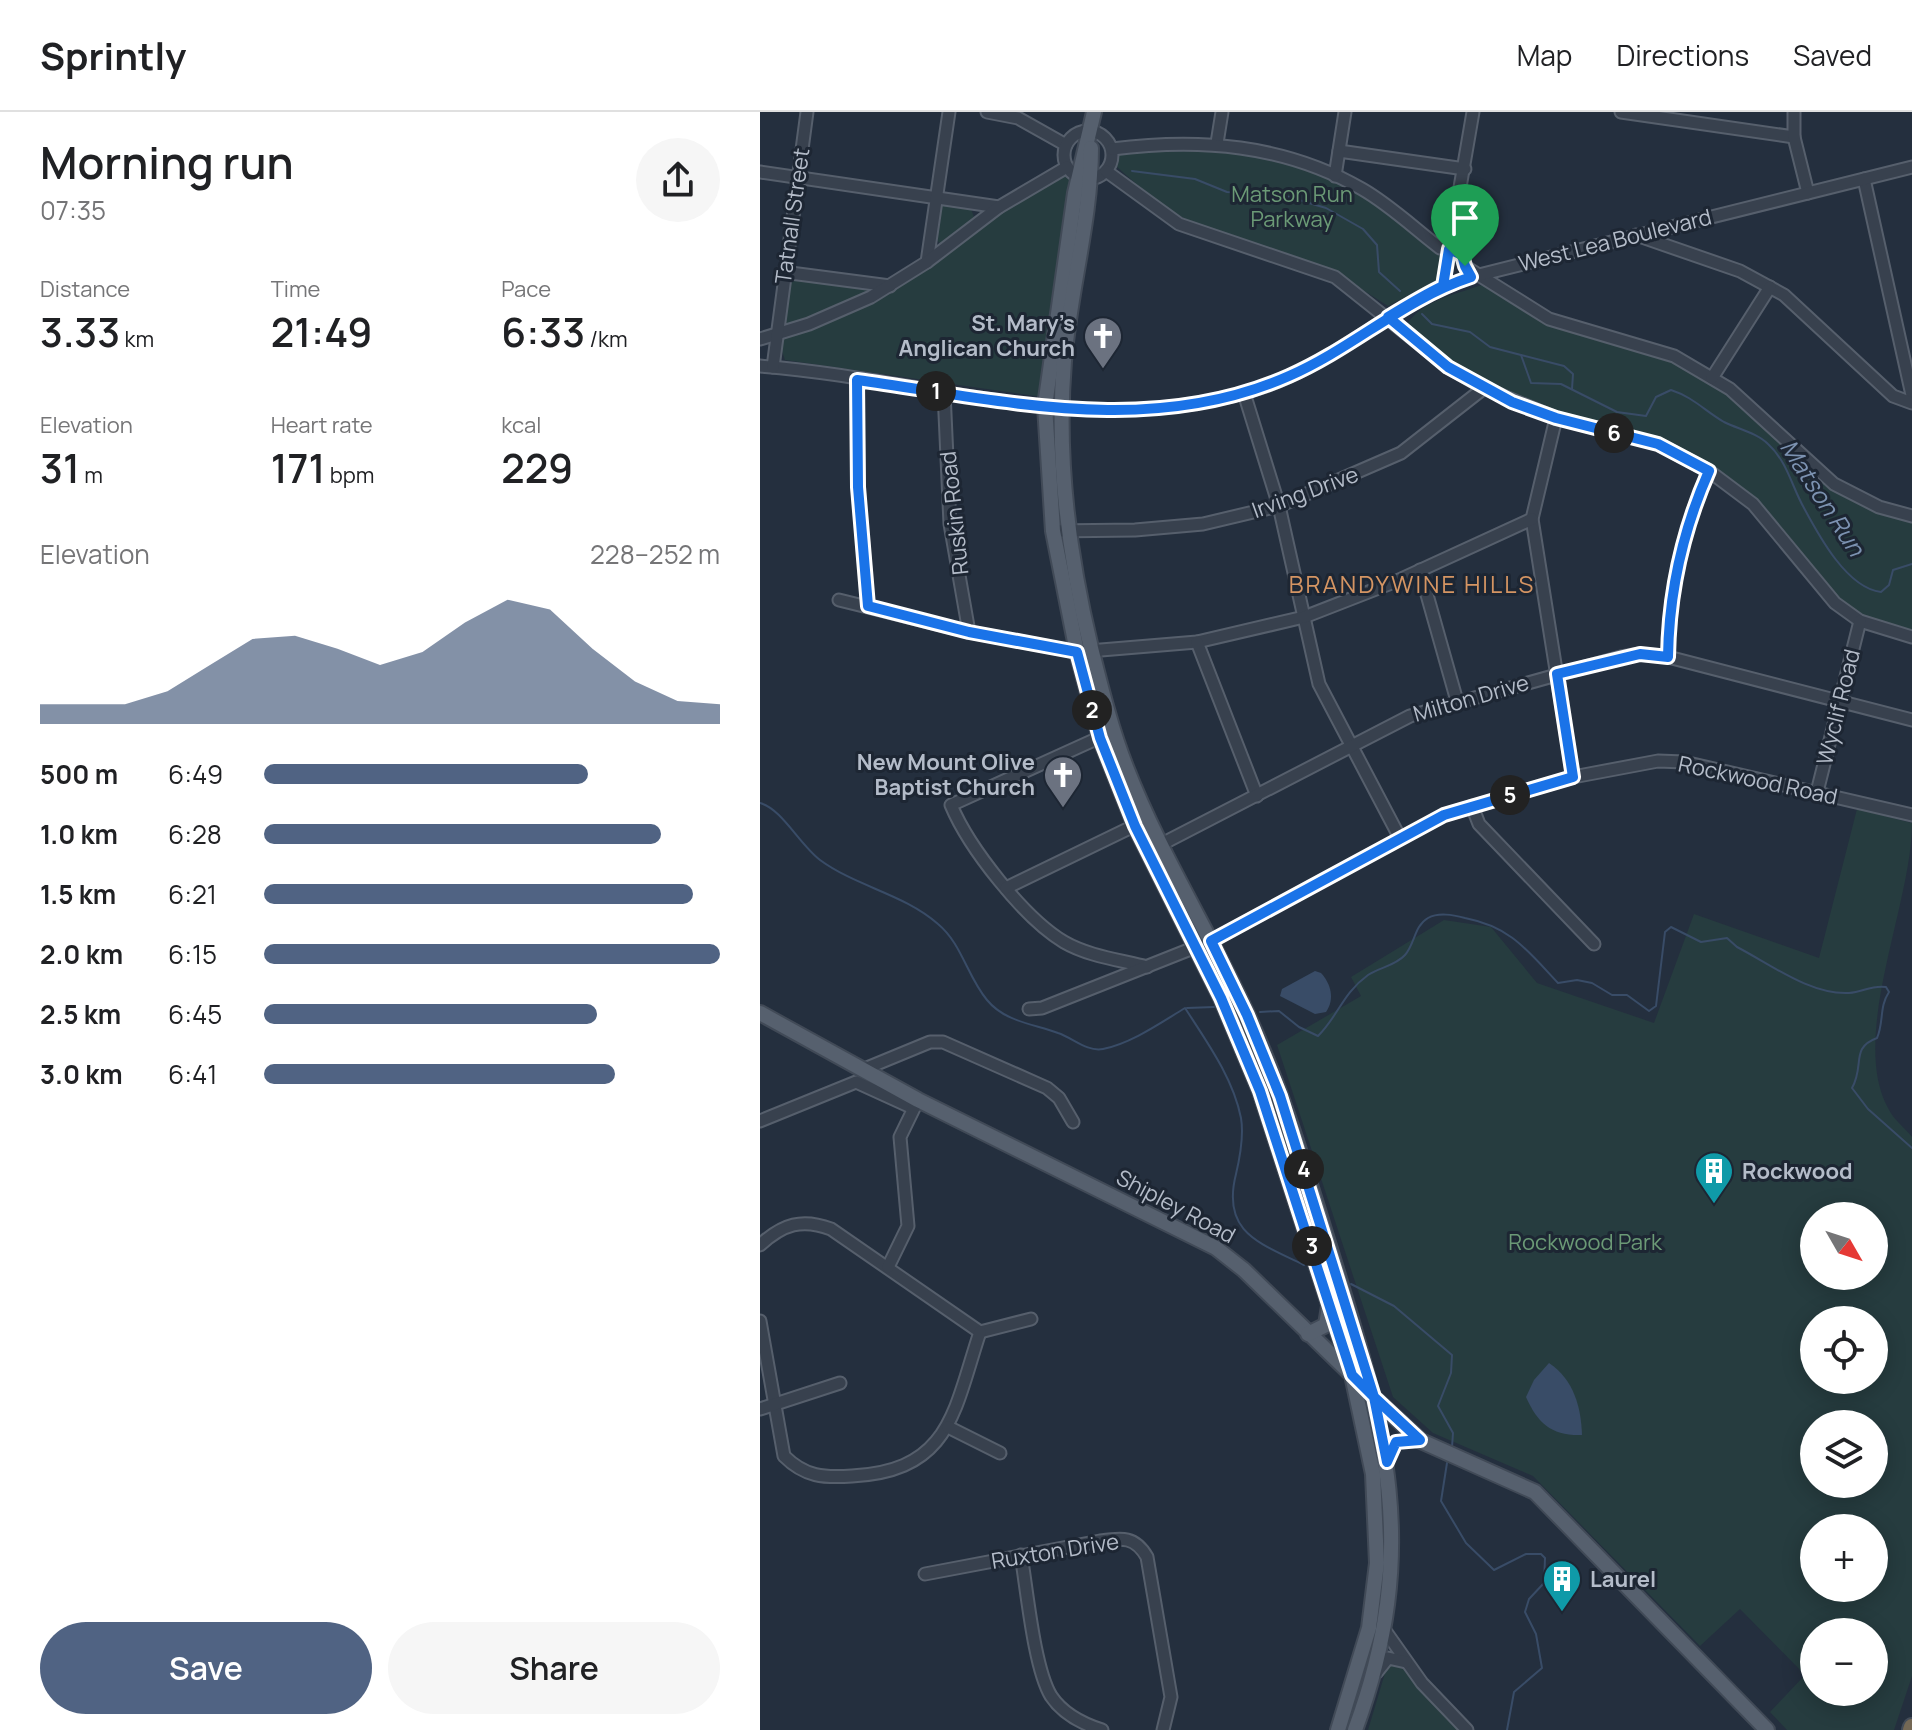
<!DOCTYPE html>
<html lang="en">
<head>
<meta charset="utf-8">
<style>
  body { margin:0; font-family:Manrope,sans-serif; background:#f6f6f6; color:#202124; height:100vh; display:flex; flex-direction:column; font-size:30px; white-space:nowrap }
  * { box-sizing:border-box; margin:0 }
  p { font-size:26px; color:#757577 }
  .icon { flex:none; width:44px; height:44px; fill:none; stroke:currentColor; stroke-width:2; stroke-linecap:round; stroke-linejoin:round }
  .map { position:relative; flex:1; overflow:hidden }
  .panel { display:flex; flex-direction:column; background:#fff; width:760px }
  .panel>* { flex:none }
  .needle { width:52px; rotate:129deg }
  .tools { position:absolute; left:1040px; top:1090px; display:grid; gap:16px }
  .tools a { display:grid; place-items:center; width:88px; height:88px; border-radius:50%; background:#fff; box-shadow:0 4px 20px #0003; font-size:40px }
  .pin { position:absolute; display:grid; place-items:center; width:68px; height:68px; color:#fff; margin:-82px -34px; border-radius:50% 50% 50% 0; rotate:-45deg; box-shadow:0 0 8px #0007 }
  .pin .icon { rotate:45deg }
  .km { position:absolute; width:40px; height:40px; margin:-20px; border-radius:50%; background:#222; color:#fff; font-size:22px; line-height:40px; text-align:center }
  .round { display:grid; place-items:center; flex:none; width:84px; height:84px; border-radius:42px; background:#f6f6f6 }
  .overview { display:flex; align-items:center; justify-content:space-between; height:136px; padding:0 40px }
  h1 { font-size:44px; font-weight:600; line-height:60px }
  .metrics { display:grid; grid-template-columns:repeat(3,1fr); gap:12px; height:136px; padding:8px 40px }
  .metrics div { display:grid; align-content:center }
  .metrics b { font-size:40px; font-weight:600 }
  .metrics small { font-size:22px; font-weight:400 }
  .metrics p { font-size:22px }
  .chart { height:224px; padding:16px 40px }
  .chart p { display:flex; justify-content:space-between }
  .chart svg { width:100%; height:144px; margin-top:8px; fill:#506383; opacity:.7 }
  .primary-button { display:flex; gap:16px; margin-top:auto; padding:16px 40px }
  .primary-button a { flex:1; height:92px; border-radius:48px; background:#506383; color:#fff; font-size:32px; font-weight:600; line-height:92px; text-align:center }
  .primary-button a+a { background:#f6f6f6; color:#202124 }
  ul { padding:0 40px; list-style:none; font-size:26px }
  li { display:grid; grid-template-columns:128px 96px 1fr; align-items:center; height:60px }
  li i { height:20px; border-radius:10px; background:#506383 }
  header { display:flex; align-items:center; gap:48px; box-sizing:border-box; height:112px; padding:0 40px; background:#fff; border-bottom:2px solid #e0e0e0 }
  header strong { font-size:38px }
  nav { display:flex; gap:44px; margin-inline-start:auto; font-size:28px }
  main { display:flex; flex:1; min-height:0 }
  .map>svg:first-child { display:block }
  .green { fill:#263c3f; fill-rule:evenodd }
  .water { fill:#394c67 }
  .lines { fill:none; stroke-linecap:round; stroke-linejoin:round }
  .stream { stroke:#394c67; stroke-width:2 }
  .minor-casing { stroke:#565f6c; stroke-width:15 }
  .major-casing { stroke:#414a57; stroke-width:18 }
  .highway-casing { stroke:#434c59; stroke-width:20 }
  .minor { stroke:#38414e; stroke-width:11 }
  .major { stroke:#56606e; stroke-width:14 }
  .highway { stroke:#746855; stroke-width:16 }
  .route-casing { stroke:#fff; stroke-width:16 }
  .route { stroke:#1a73e8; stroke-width:10 }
  .labels { text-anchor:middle; stroke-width:6; stroke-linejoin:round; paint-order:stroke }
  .park-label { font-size:22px; fill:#6b9a76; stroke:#1d2633 }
  .street-label { font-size:22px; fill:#b4bcc9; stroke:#1d2633 }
  .poi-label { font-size:22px; font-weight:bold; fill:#b4bcc9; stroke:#1d2633; text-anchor:end }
  .water-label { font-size:24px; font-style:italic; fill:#7c92b1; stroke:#1d2633 }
  .neighbourhood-label { font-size:24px; letter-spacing:2px; fill:#d59563; stroke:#1d2633 }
</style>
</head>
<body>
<header>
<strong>Sprintly</strong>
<nav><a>Map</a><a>Directions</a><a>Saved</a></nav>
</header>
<main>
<section class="panel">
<div class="overview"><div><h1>Morning run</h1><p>07:35</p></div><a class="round"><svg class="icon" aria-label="share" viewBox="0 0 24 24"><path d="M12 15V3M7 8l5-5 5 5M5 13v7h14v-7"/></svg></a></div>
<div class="metrics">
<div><p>Distance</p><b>3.33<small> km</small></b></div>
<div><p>Time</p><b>21:49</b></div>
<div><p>Pace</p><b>6:33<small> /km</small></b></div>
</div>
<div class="metrics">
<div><p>Elevation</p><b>31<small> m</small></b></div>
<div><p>Heart rate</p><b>171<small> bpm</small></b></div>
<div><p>kcal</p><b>229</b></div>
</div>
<div class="chart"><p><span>Elevation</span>228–252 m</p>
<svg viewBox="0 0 160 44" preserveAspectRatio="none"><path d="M0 44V38L10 38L20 38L30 34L40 26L50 18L60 17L70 21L80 26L90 22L100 13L110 6L120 9L130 21L140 31L150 37L160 38V44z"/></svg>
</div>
<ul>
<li><b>500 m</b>6:49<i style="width:71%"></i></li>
<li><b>1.0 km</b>6:28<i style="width:87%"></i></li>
<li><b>1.5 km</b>6:21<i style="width:94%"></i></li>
<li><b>2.0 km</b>6:15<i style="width:100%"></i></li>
<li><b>2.5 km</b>6:45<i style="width:73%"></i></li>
<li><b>3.0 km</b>6:41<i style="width:77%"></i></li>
</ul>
<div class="primary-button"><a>Save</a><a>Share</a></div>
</section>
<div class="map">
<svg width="1152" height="1618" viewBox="0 0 1152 1618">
  <rect width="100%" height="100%" fill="#242f3e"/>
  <!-- green -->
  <g class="green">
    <path d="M456,34L511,42L595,74L680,136L684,146L681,166L628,194L573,159L427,108L399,92L357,55L358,44L370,38Z"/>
    <path d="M305,64L313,70L283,285L25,248L19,230L25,224L87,201L247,93L291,68Z"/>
    <path d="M182,93L211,97L214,105L181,132L176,128Z"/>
    <path d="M29,165L105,173L110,180L57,204L24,214Z"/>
    <path d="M722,173L789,207L887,236L952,266L1074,372L1152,403V522L1100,509L1064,479L993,392L898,332L796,306L724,276L644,218C657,189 694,183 722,173Z"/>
    <path d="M1097,697L1152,711C1152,793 1089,924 1128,996C1133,1007 1145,1016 1152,1025V1564L1134,1618H1027L1010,1600L1045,1563L980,1497L940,1534L773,1364L673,1321L633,1285L517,933L601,884L591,865L684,808L731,815L777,871L894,911L934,802L1059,846ZM1054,1104H1114V1164H1054ZM1054,1208H1114V1268H1054ZM1054,1312H1114V1372H1054ZM1054,1416H1114V1476H1054ZM1054,1520H1114V1580H1054Z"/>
    <path d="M628,1551L643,1555L698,1618H608Z"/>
  </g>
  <!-- water -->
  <g class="water">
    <path d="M555,859L561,861C571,872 575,887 566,900L555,902L520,884L522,877Z"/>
    <path d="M789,1251C814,1268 821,1295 822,1323C792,1324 778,1312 766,1285L774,1268Z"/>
  </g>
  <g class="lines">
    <!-- stream -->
    <g class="stream">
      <path d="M372,59L435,67L467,80L522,83L566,96L603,117L617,133L619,160L640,179"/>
      <path d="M662,202L672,212L710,220L730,235L761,243L771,271L801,272L857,300L886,304L896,285L911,278C933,285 945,299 964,310C978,317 997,321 1008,332C1027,349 1032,375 1044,396C1059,424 1087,476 1121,480L1129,473L1133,458L1152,452"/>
      <path d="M761,243L804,254L813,262L812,277"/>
      <path d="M0,691C22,697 39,732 60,748C97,775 144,782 178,812C202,832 207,864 227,888C245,910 274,912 298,921C313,926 327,940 343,937C372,931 400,911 425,896C447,930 473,966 481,1006C484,1024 480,1045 476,1062C461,1121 500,1131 544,1153"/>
      <path d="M427,896L454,895"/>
      <path d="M500,900L519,899L539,915L558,924C579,903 582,882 608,863C620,855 635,854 645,843C655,832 654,814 668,806C679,800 693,803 705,806C751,815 767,838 798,871L817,868L832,871L852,883H867L889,899L896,894L905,820L911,815L941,830L967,826L977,835C1010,852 1050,883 1089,881C1103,880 1111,873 1126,875L1129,880C1119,895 1124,910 1117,926C1090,936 1105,953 1092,976L1108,997L1152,1036"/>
      <path d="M591,1172L634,1194L692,1243L691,1261L678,1294L693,1321L692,1335"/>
      <path d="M687,1351L681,1389L706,1431L734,1458L766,1442H781L785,1446L784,1471L769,1487L765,1500L776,1522L782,1556L754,1580L747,1618"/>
    </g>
    <defs>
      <g id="minor">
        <path d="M227,0L258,6L306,33"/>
        <path d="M861,0L1034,25"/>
        <path d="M1034,0V25L1048,81"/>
        <circle cx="328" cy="43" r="24"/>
        <path d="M457,31L462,0"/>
        <path d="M352,37C439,26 524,32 602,77C630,93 655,117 680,136H692L702,143"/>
        <path d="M579,39L705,57"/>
        <path d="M346,59L419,112L575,165L688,255L724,276L796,306L898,332L949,359L993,392L1075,491L1100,509L1152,525"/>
        <path d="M0,60L239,95"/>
        <path d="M575,64L585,0"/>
        <path d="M1104,67L1152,283"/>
        <path d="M876,123L980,159L1024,183L1133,284L1152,291"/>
        <path d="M167,150L189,0"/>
        <path d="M706,155L789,207L914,244L970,277L1074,372L1119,395L1152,404"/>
        <path d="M23,160L130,174"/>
        <path d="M683,174L713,0"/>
        <path d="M0,227L49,212L111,185L167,150L239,95L307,55"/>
        <path d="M0,254C171,267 333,332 503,275C578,249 635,190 711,165L1152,55"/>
        <path d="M13,255L47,0"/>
        <path d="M952,266L1010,175"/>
        <path d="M97,268L98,375L108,494"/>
        <path d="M184,280L190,412L209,520"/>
        <path d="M484,281L519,394L559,572L640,726"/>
        <path d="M796,306L772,407L813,665"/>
        <path d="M293,419L375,418L443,412L519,394L641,341L724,276"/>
        <path d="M660,458L697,589"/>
        <path d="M79,488L209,520L317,540L437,530L544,505L639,468L772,407"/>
        <path d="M437,530L497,684"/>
        <path d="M908,545C909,479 922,420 949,359"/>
        <path d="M345,623L191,693C209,736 264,806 304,830C328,844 360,848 387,855"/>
        <path d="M1057,680L1100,509"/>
        <path d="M712,694L719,712L834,832"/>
        <path d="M396,735L650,604L861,545L880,542L908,545L1152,608"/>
        <path d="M246,776L382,710"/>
        <path d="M269,897L282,896L451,829L684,703L813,665L898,649L924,650L1152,703"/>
        <path d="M102,958L170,930H183L287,976L299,986L313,1010"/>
        <path d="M0,1009L96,970L153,996"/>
        <path d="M0,1133C23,1112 42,1106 71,1117L220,1220L271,1207"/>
        <path d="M128,1155L148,1114L140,1025L158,988"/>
        <path d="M0,1209L24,1344C45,1365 64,1366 92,1364C191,1359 194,1298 220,1220"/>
        <path d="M0,1297L80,1271"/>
        <path d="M188,1315L240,1341"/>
        <path d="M261,1443C267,1478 274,1556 291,1584C303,1602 323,1612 342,1618"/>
        <path d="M165,1462L340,1429C362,1426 375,1424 387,1445L411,1585L403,1618"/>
        <path d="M621,1513L662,1571L707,1618"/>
        <path d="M616,1561L628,1546L646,1550"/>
      </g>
      <g id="major">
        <path d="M334,0L315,81L285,294L293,419L317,540L340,626L375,714L461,886L500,979L592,1263L613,1362L617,1451L609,1516L578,1618"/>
        <path d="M331,36C331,107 310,177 304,249C296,346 308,441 331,536C341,576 351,617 366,655C399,740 448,818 486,900C521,975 545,1056 569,1134C624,1313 663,1434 595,1618"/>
        <path d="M0,901L158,988L456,1136L484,1158L589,1260"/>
        <path d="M548,1222L566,1213L569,1194"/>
        <path d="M612,1284L661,1329L775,1380L1007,1618"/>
      </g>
      <path id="highway" d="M1151,1618L1152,1615"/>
    </defs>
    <!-- minor casing -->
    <use href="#minor" class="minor-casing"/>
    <!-- major casing -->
    <use href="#major" class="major-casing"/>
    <!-- highway casing -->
    <use href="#highway" class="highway-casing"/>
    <!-- minor -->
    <use href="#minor" class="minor"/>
    <!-- major -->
    <use href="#major" class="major"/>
    <!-- highway -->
    <use href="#highway" class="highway"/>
  </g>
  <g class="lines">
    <defs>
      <path id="route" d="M705,154L711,165C644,187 593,236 529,264C389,326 242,288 97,268L98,375L108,494L209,520L317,540L340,626L375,714L461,886L500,979L592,1263L614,1285L627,1350L636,1330L660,1328L614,1285L520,984L487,903L451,829L684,703L813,665L797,562L880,542L908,545C909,479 922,420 949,359L898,332L796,306L752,290L688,255L628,205C646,194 664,183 683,174L689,137L702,143L705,154"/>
    </defs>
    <!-- route casing -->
    <use href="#route" class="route-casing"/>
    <!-- route -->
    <use href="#route" class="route"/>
  </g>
  <!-- icons -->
  <defs>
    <symbol id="church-pin" viewBox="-11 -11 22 30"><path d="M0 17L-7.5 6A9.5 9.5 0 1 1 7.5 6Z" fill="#6b7280" stroke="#1d2633"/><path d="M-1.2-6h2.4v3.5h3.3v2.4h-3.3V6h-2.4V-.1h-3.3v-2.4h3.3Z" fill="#fff"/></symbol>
    <symbol id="building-pin" viewBox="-11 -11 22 30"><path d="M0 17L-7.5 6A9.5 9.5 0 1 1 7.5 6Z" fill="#0f9aa8" stroke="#1d2633"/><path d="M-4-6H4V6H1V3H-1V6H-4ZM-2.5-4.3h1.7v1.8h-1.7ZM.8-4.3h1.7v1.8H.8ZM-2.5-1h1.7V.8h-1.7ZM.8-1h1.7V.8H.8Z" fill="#fff"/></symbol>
  </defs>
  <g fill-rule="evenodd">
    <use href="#church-pin" x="321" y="202" width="44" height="60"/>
    <use href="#church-pin" x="281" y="641" width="44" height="60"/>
    <use href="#building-pin" x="932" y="1037" width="44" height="60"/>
    <use href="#building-pin" x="780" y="1445" width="44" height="60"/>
  </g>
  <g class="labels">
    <!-- park labels -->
    <g class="park-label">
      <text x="532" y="90">Matson Run<tspan x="532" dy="25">Parkway</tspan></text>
      <text x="825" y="1138">Rockwood Park</text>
    </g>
    <!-- street labels -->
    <g class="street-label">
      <text transform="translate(32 104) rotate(-82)" y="8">Tatnall Street</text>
      <text transform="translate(855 128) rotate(-14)" y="8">West Lea Boulevard</text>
      <text transform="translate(545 380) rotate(-20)" y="8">Irving Drive</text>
      <text transform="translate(194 401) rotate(-96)" y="8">Ruskin Road</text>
      <text transform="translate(711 586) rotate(-16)" y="8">Milton Drive</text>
      <text transform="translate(1078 595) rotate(-76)" y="8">Wyclif Road</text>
      <text transform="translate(998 668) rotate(12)" y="8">Rockwood Road</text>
      <text transform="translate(416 1094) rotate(28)" y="8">Shipley Road</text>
      <text transform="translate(295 1439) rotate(-9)" y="8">Ruxton Drive</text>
    </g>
    <!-- poi labels -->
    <g class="poi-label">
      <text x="315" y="219">St. Mary’s<tspan x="315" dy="25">Anglican Church</tspan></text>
      <text x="275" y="658">New Mount Olive<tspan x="275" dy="25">Baptist Church</tspan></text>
      <text x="982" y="1067" text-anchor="start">Rockwood</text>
      <text x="830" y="1475" text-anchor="start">Laurel</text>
    </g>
    <!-- water labels -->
    <g class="water-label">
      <text transform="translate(1062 386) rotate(57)" y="8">Matson Run</text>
    </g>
    <!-- neighbourhood labels -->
    <g class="neighbourhood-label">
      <text x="652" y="481">BRANDYWINE HILLS</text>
    </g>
  </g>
</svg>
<div class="tools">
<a><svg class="needle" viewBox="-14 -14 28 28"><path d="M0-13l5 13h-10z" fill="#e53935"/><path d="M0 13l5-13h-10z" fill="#757577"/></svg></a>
<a><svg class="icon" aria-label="locate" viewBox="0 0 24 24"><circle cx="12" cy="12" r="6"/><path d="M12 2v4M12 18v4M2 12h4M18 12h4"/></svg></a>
<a><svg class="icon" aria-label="layers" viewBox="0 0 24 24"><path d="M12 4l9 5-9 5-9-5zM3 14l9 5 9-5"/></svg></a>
<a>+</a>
<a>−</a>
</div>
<div class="pin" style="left:705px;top:154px;background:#1e9e55"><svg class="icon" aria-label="arrive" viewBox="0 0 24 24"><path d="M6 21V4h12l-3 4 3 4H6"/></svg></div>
<b class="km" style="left:176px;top:279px">1</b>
<b class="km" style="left:332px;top:598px">2</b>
<b class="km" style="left:552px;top:1134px">3</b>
<b class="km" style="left:544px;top:1057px">4</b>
<b class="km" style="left:750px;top:683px">5</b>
<b class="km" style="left:854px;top:321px">6</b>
</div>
</main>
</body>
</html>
